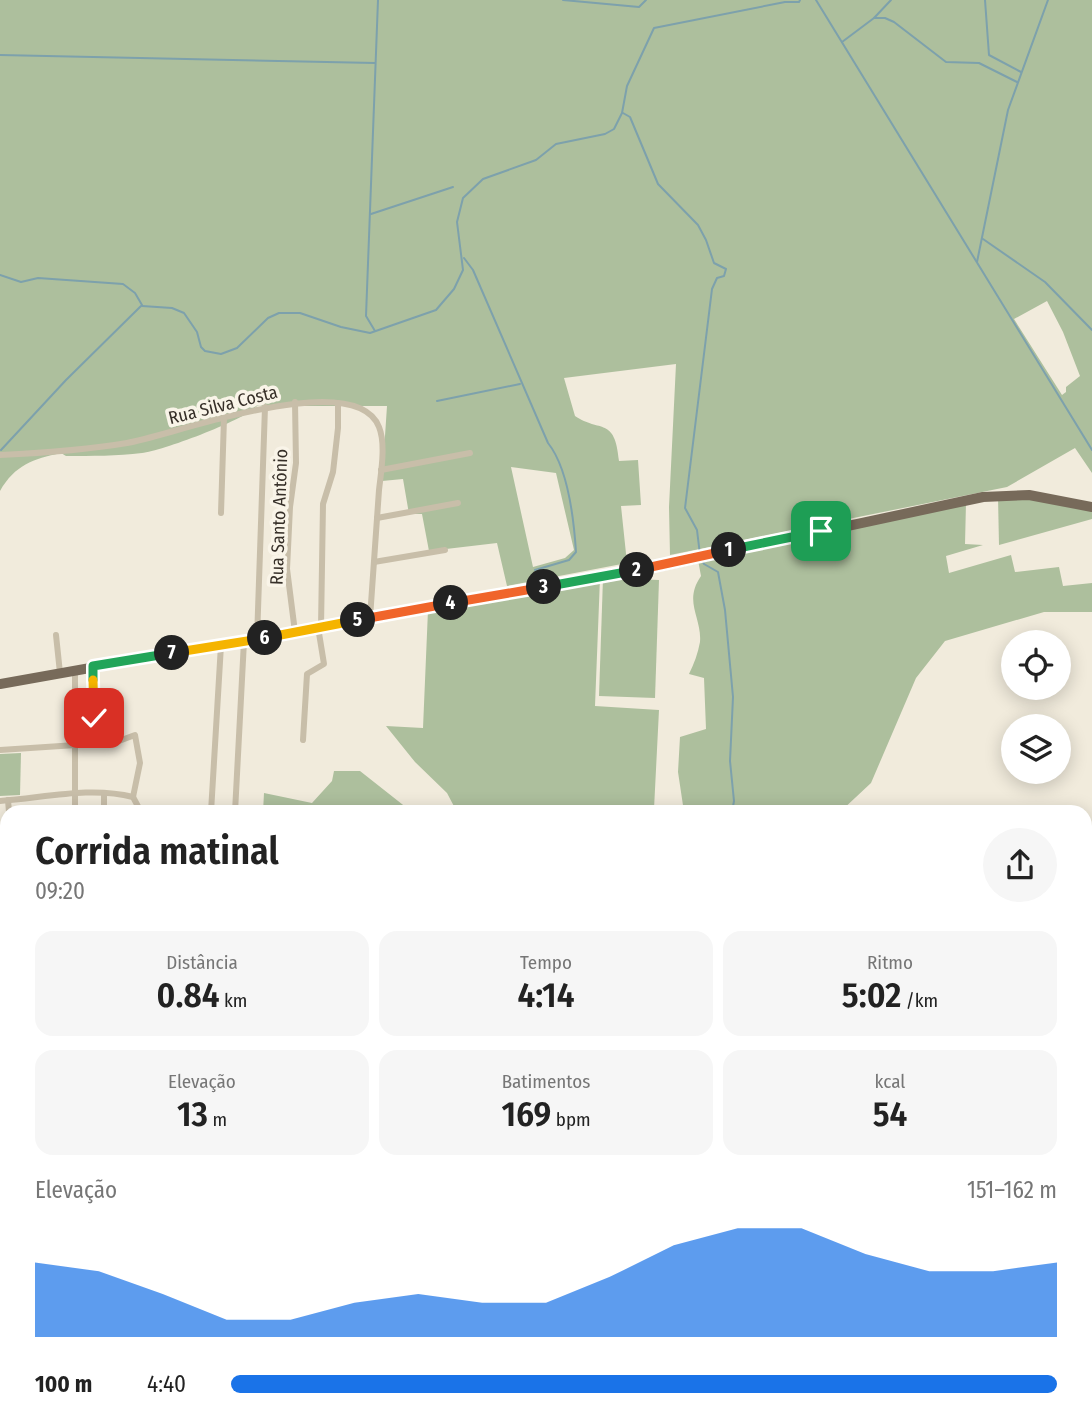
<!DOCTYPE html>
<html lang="pt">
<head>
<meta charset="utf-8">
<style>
  body { margin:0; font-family:"Fira Sans Condensed",sans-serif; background:#f6f6f6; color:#222; height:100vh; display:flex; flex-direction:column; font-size:26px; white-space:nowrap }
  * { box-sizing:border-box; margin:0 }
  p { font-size:23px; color:#767676 }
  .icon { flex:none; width:38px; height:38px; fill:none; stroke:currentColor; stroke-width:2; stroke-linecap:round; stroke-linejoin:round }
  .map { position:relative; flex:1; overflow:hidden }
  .panel { position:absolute; left:0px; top:805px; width:1092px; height:621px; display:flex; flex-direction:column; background:#fff; border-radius:21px 21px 0 0; box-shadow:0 4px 18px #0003 }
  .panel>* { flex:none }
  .tools { position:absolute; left:1001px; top:630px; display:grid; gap:14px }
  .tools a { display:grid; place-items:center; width:70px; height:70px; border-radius:50%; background:#fff; box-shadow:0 4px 18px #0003; font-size:35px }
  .pin { position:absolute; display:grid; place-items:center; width:60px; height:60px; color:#fff; margin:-30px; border-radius:14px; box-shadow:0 4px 10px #0006 }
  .km { position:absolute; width:35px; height:35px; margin:-18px; border-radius:50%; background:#222; color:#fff; font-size:19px; line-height:35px; text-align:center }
  .round { display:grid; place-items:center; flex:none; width:74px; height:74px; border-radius:37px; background:#f6f6f6 }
  .overview { display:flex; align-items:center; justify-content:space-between; height:119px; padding:0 35px }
  h1 { font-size:38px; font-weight:600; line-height:52px }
  .metrics { display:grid; grid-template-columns:repeat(3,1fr); gap:10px; height:119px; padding:7px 35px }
  .metrics div { display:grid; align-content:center; border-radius:18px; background:#f6f6f6; text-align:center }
  .metrics b { font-size:35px; font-weight:600 }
  .metrics small { font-size:19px; font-weight:400 }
  .metrics p { font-size:19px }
  .chart { height:196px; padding:14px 35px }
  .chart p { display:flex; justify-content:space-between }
  .chart svg { width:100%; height:126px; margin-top:7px; fill:#1a73e8; opacity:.7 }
  ul { padding:0 35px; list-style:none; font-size:23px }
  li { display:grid; grid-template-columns:112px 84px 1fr; align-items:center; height:52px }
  li i { height:18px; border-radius:9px; background:#1a73e8 }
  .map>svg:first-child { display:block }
  .green { fill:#adbf9d; fill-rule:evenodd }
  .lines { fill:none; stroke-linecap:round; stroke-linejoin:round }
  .stream { stroke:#7da1ac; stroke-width:2 }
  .street { stroke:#c8bea9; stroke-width:6 }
  .primary { stroke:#776a5a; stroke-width:10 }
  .split-1-casing { stroke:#fff; stroke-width:14 }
  .split-2-casing { stroke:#fff; stroke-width:14 }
  .split-3-casing { stroke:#fff; stroke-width:14 }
  .split-4-casing { stroke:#fff; stroke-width:14 }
  .split-5-casing { stroke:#fff; stroke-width:14 }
  .split-6-casing { stroke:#fff; stroke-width:14 }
  .split-7-casing { stroke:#fff; stroke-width:14 }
  .split-8-casing { stroke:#fff; stroke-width:14 }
  .split-9-casing { stroke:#fff; stroke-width:14 }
  .split-1 { stroke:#22a559; stroke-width:9 }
  .split-2 { stroke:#f0652b; stroke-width:9 }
  .split-3 { stroke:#22a559; stroke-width:9 }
  .split-4 { stroke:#f0652b; stroke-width:9 }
  .split-5 { stroke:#f0652b; stroke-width:9 }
  .split-6 { stroke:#f5b400; stroke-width:9 }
  .split-7 { stroke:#f5b400; stroke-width:9 }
  .split-8 { stroke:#22a559; stroke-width:9 }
  .split-9 { stroke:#f5b400; stroke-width:9 }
  .labels { text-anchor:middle; stroke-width:7; stroke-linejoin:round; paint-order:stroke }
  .street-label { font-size:18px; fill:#362f28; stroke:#f9f4e8 }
</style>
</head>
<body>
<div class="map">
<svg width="1092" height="1426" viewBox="0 0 1092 1426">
  <rect width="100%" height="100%" fill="#f1ebdc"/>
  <!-- green -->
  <g class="green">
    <path d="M0,0H1092V473L1075,448L1007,487L670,555L669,507L676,364L564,378L575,416C600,433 615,416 619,461L638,460L641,505L621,506L627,563L507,586L497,543L429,551L422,514H409L403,479L382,481L387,406H257C245,420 162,451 142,453C117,456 92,456 66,456L61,453C33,459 15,465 0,491ZM1047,301L1063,332L1080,376L1066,387V392L1062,395L1014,319ZM511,467L556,473L574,550L565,558L533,567Z"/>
    <path d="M1009,496L1092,510V519L999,545L998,497Z"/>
    <path d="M966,503L965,544L983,545L946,556L949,573L1011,555L1015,572L1059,567L1063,586L1092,583V612H1044L945,641L916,678L871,783L840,812H684L678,772L680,737L706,729L704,678L689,674C694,664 698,653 700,642C702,617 683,602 701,576L698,560Z"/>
    <path d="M600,578L595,706L659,710L654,809L590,806V812H457L447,793L415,762L386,726L423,728L428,610Z"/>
    <path d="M603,578L659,580L655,698L599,696Z"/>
    <path d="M21,753L20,795L0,796V754Z"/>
    <path d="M334,771H360L412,812H263L264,793L312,803L332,781Z"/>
    <path d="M1085,1122L1092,1127V1426H996L997,1419H1085Z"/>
  </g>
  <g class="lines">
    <!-- stream -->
    <g class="stream">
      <path d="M563,0L639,7L646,0"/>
      <path d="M816,0L1092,450"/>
      <path d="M985,0L989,55L1021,72"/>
      <path d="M874,18H885L894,22L946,62L979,63L1017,82"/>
      <path d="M842,42L874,18L891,0"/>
      <path d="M0,55L375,63"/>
      <path d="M623,113L630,117L658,184L698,225L706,240L714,263L726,269L724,276L717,278L712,289L685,508L697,530L700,555"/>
      <path d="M371,214L453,187"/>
      <path d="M983,239L1045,282L1092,330"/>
      <path d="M464,258L473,270L548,443C568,468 574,521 576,552L569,560L535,570"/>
      <path d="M977,262L1008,110L1048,0"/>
      <path d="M0,275L21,282L38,278L123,284L135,293L142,305"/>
      <path d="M142,306L172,308L184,313L197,332L201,347L205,351L221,354L237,348L268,318L279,313H300L341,327L370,333L436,310L454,289L463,270L457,222L463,198L483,179L536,160L556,144L605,134L614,129L622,113L627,86L654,28L785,2H799L800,0"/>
      <path d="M375,331L366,316L378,0"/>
      <path d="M437,401L520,384"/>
      <path d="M1,450L66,380L141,306"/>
      <path d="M702,560L704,564L718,572L725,610L733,697L730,761L734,801L732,812"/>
      <path d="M1085,1268L1092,1271"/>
    </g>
    <!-- street -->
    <g class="street">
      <path d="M295,402L296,463L290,507L287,569L295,632"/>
      <path d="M0,455C42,453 86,450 127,443C174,435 355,366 379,427C386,444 381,472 379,490C376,533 373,575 370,618"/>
      <path d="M381,470L470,453"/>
      <path d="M221,513L224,418"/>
      <path d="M377,518L458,503"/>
      <path d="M374,562L445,550"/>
      <path d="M321,627L323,504L333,472L338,428V403"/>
      <path d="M56,635L60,673"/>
      <path d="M257,639L265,407"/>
      <path d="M93,666L94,717"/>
      <path d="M75,670V812"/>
      <path d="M303,740L307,674L324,664L318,627"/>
      <path d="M108,745L135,735L140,763L133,797"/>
      <path d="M0,750L76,745"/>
      <path d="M8,800L9,812"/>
      <path d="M0,801C44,798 90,786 133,797L141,812"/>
      <path d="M104,812V793"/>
      <path d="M211,812L221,645"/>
      <path d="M235,812L244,641"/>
      <path d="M3,972L7,938"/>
      <path d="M0,1116L7,1117"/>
      <path d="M0,1196H7"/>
      <path d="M0,1238H7"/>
      <path d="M0,1282H7"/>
      <path d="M167,1426V1419"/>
      <path d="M561,1426L562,1419"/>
      <path d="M674,1426L675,1419"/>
    </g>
    <!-- primary -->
    <g class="primary">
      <path d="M0,684L661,566L983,497L1029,495L1092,507"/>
      <path d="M0,1416L18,1426"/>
    </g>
  </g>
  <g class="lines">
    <defs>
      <path id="split-1" d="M729,550L821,531"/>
      <path id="split-2" d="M637,570L729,550"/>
      <path id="split-3" d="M544,587L637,570"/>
      <path id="split-4" d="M451,603L544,587"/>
      <path id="split-5" d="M358,620L451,603"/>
      <path id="split-6" d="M265,638L358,620"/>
      <path id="split-7" d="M172,653L265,638"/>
      <path id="split-8" d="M93,680V666L172,653"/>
      <path id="split-9" d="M93,680L94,718"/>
    </defs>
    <!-- split-1 casing -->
    <use href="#split-1" class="split-1-casing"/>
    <!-- split-2 casing -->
    <use href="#split-2" class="split-2-casing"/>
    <!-- split-3 casing -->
    <use href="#split-3" class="split-3-casing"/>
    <!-- split-4 casing -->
    <use href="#split-4" class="split-4-casing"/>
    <!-- split-5 casing -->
    <use href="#split-5" class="split-5-casing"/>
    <!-- split-6 casing -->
    <use href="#split-6" class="split-6-casing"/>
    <!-- split-7 casing -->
    <use href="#split-7" class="split-7-casing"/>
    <!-- split-8 casing -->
    <use href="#split-8" class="split-8-casing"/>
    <!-- split-9 casing -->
    <use href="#split-9" class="split-9-casing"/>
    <!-- split-1 -->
    <use href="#split-1" class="split-1"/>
    <!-- split-2 -->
    <use href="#split-2" class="split-2"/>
    <!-- split-3 -->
    <use href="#split-3" class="split-3"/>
    <!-- split-4 -->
    <use href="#split-4" class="split-4"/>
    <!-- split-5 -->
    <use href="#split-5" class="split-5"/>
    <!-- split-6 -->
    <use href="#split-6" class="split-6"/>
    <!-- split-7 -->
    <use href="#split-7" class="split-7"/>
    <!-- split-8 -->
    <use href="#split-8" class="split-8"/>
    <!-- split-9 -->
    <use href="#split-9" class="split-9"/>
  </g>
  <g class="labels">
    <!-- street labels -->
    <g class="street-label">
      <text transform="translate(223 405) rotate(-14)" y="6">Rua Silva Costa</text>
      <text transform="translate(279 517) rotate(-88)" y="6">Rua Santo Antônio</text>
    </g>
  </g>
</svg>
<div class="tools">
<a><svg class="icon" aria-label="locate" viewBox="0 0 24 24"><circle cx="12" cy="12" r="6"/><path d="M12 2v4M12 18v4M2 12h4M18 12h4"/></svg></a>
<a><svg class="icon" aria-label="layers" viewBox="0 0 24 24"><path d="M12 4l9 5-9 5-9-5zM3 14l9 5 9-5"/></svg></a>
</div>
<div class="pin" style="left:821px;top:531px;background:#1e9e55"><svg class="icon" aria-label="arrive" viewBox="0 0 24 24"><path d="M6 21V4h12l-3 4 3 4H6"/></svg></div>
<div class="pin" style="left:94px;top:718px;background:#d93025"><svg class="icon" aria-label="check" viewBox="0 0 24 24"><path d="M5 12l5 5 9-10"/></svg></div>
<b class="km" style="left:729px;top:550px">1</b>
<b class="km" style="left:637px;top:570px">2</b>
<b class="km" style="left:544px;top:587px">3</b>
<b class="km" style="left:451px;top:603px">4</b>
<b class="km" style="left:358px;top:620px">5</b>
<b class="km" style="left:265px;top:638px">6</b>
<b class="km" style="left:172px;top:653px">7</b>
<section class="panel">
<div class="overview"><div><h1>Corrida matinal</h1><p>09:20</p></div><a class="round"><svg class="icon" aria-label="share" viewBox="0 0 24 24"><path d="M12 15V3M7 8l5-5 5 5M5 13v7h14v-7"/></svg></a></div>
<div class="metrics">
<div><p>Distância</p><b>0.84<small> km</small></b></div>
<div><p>Tempo</p><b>4:14</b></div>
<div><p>Ritmo</p><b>5:02<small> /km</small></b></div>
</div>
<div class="metrics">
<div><p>Elevação</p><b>13<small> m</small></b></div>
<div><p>Batimentos</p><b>169<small> bpm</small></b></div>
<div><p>kcal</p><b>54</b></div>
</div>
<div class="chart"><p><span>Elevação</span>151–162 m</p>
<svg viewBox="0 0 160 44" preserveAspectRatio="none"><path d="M0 44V18L10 21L20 29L30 38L40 38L50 32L60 29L70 32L80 32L90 23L100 12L110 6L120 6L130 15L140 21L150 21L160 18V44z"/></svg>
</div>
<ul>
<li><b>100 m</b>4:40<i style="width:100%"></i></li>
</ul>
</section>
</div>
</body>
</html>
